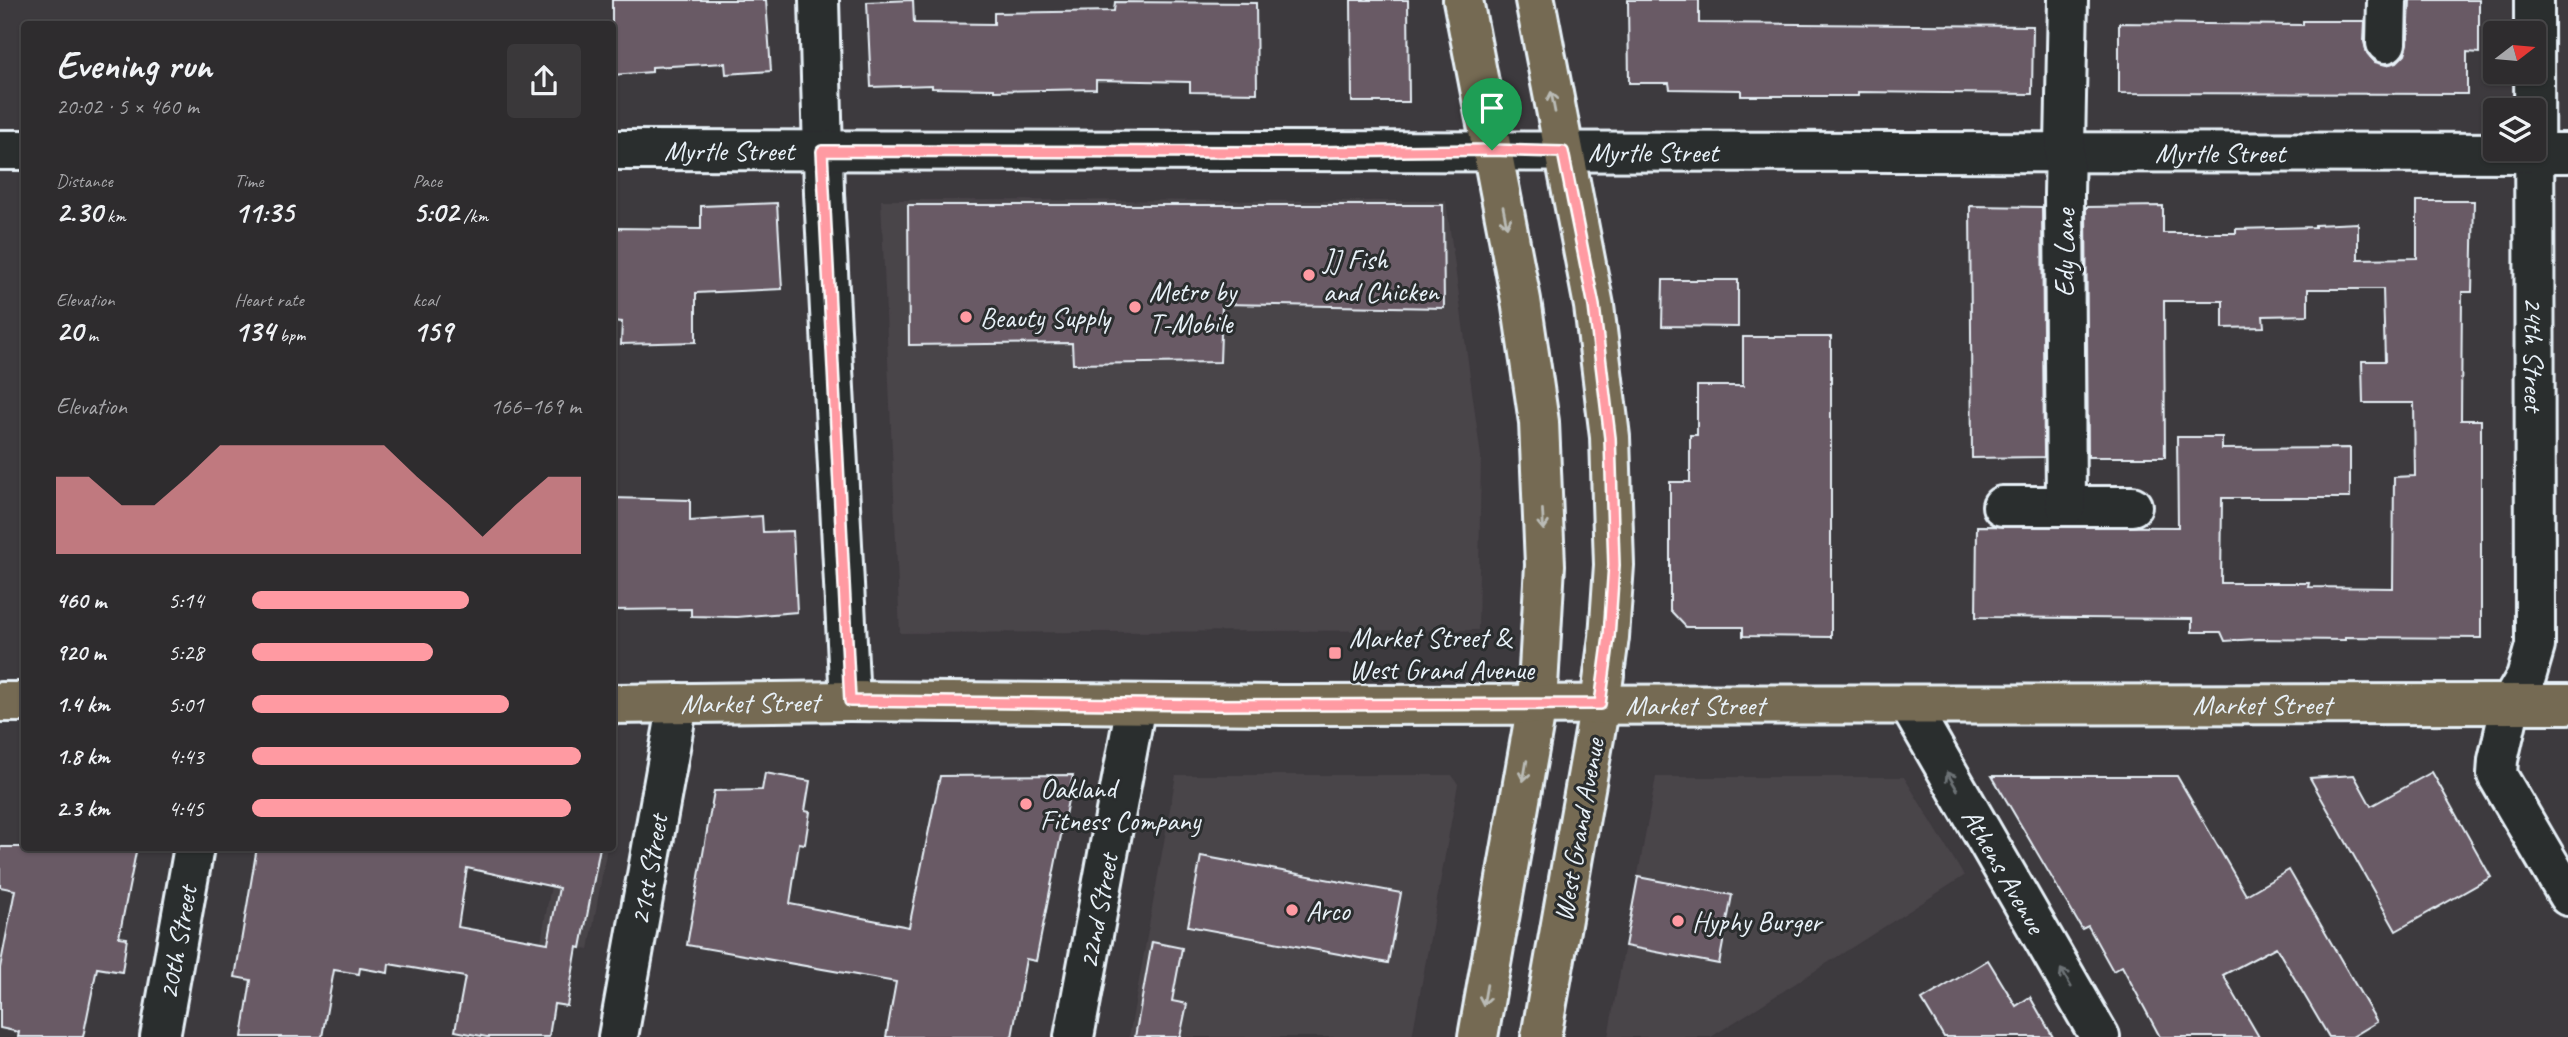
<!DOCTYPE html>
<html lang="en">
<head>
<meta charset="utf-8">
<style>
  body { margin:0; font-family:Caveat,sans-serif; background:#3a383a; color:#f1f3f6; height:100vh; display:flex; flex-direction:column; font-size:26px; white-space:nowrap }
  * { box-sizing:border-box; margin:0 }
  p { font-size:23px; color:#a7a7aa }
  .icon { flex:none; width:38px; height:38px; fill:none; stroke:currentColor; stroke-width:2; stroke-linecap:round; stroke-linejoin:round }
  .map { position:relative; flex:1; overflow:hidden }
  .details { position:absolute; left:21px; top:21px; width:595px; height:830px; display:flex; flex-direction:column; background:#2e2c2e; border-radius:7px; box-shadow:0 2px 5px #0004,0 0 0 2px #49484a }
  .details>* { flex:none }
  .needle { width:46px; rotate:74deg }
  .controls { position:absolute; left:2483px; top:21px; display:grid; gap:14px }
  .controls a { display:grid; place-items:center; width:63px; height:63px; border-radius:7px; background:#2e2c2e; box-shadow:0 2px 5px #0004,0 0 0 2px #49484a; font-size:35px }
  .pin { position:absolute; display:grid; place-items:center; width:60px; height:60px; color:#fff; margin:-72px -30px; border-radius:50% 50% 50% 0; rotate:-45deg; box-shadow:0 0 7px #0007 }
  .pin .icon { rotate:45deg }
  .round { display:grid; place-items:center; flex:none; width:74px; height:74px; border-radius:7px; background:#3a383a }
  .summary { display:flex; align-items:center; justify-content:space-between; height:119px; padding:0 35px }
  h1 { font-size:38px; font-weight:600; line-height:52px }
  .metrics { display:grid; grid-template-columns:repeat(3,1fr); gap:10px; height:119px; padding:7px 35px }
  .metrics div { display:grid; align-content:center }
  .metrics b { font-size:30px; font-weight:600 }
  .metrics small { font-size:19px; font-weight:400 }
  .metrics p { font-size:19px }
  .chart { height:196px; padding:14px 35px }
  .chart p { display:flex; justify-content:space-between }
  .chart svg { width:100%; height:126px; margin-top:7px; fill:#ff9aa2; opacity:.7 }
  ul { padding:0 35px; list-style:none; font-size:23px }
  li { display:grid; grid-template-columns:112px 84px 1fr; align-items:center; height:52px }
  li i { height:18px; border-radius:9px; background:#ff9aa2 }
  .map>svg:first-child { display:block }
  .built { fill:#4a444a }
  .building { fill:#695a65; stroke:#e8f1f8; stroke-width:2; fill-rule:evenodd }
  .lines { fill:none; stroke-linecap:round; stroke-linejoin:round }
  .minor-casing { stroke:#e8f1f8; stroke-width:44 }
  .major-casing { stroke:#e8f1f8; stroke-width:44 }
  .minor { stroke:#2a2d2e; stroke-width:38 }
  .major { stroke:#746b52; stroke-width:38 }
  .oneway { stroke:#babbb6 }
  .oneway2 { stroke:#6c7275 }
  .route-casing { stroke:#fff; stroke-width:14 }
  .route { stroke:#ff9aa2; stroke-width:9 }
  .poi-dot { fill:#ff9aa2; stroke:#2a2d2e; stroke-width:2.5 }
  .labels { text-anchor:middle; stroke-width:6; stroke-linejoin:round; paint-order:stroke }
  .street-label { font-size:28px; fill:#e8f1f8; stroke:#2a2d2e }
  .poi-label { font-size:28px; fill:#e8f1f8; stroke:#2a2d2e; text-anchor:start }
</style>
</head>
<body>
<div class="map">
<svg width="2568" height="1037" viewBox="0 0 2568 1037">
  <rect width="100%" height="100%" fill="#3d3a3e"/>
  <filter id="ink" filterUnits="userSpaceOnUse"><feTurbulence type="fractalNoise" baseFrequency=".0143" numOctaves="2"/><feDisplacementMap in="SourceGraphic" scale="14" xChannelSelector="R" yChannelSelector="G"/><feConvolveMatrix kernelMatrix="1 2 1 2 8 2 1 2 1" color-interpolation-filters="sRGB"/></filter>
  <g filter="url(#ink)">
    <!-- built -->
    <g class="built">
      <path d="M881,200L1446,201L1481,457L1478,630L900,633Z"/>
      <path d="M1176,775H1452L1458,784L1412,1037H1129Z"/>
      <path d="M1656,777H1904L1964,876L1711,1037H1608Z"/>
      <path d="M558,847H607L589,950L541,941Z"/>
    </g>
    <!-- building -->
    <g class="building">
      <path d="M612,0H766L771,71L726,74L725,63L652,67V72L612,75Z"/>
      <path d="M913,0L914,23L994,24V13L1114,11L1115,2L1256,3L1257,93L1190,92V82L1096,80V89L994,91V89L932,88V85L871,87L867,2Z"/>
      <path d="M1351,0H1408L1409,102H1352Z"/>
      <path d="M1628,0H1699V23L2033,26L2032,94L1858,92V96H1741V90L1670,89L1669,83H1629Z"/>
      <path d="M2410,0H2479V53L2467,52V94L2119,93V23L2303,25V21H2365L2364,42L2367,53L2375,62L2386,65L2397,62L2405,54L2408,44Z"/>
      <path d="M2417,201H2474L2472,292H2462L2461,420H2481V638L2345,637V640L2257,639L2225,641L2221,632H2192V619L1976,617L1977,526L2178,527L2177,437H2222V449L2350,448V498H2222L2221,583H2309L2308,587L2393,588L2394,477L2415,476L2414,403H2363L2362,361H2385L2383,289H2308V315L2263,316L2264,327L2223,328V301H2164L2165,457H2088L2086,207L2163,206V233H2236V229L2315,227V225L2358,223V259L2417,258Z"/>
      <path d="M777,203L782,289L696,293V342L621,344L622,322L612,321V228L701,229V206Z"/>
      <path d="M908,205H1443L1444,308L1222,304L1220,362L1073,364L1072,343L909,345Z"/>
      <path d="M1970,206L2042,207L2044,457L1972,458Z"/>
      <path d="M1663,280H1738V327L1662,326Z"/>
      <path d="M1743,337H1831V637L1743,636V627H1686L1670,610V482H1690V435H1697V386H1743Z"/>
      <path d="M612,498L690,500V521L762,516L763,532L793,531L797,612L737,617L691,616V609L612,610Z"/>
      <path d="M2432,772L2491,877L2396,931L2310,778L2354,775L2371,806Z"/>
      <path d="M765,773L810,781L805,811L810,812L805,844L799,843L790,904L909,927L940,776L1073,775L1036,961L1026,959L1012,1037H886L896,982L687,945L714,791L762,790Z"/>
      <path d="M1992,776H2177L2246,895L2289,870L2377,1022L2352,1037H2329L2276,947L2223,975L2259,1037H2160L2122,966L2113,971L2088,926L2082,929Z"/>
      <path d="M0,847H137L119,937L127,938L122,972L97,968L83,1037H18L19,1032L0,1028V968L15,890L0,887Z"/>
      <path d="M257,847H600L581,948L577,947L567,1006L554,1004L549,1037H487L455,1031L465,977L389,964L388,973L360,968L359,974L334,970L322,1037H242L251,980L235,977ZM467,868L559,888L548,943L458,927Z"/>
      <path d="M1201,856L1401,893L1388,963L1188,926Z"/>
      <path d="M1638,877L1732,895L1719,964L1625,946Z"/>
      <path d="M1152,942L1182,948L1172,1001L1187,1004L1180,1037H1135Z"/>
      <path d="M1988,960L2016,1006L2030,997L2053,1037H1944L1922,1000Z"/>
    </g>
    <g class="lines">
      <defs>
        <g id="minor">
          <path d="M819,0L824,193L850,701"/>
          <path id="s1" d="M2534,0L2535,646L2526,677L2511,703L2498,760L2497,775L2568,896"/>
          <path d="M2386,43L2387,0"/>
          <path d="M0,150H24"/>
          <path id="s2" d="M612,150L2568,153"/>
          <path d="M2002,506H2132"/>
          <path d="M2066,506L2064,194L2068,0"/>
          <path id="s3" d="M1909,705L2100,1037"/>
          <path id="s4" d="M160,1037L194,847"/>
          <path id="s5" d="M618,1037L678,703"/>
          <path id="s6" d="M1074,1037L1136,704"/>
        </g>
        <g id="major">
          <path d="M1463,0L1521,300L1539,422L1545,565L1537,704L1478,1037"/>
          <path d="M1535,0L1594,306L1610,437L1614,565L1609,637L1600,704L1541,1037"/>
          <path d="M0,702H24"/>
          <path id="s7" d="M612,704L850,701L1282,705L2568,704"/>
        </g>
      </defs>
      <!-- minor casing -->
      <use href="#minor" class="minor-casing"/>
      <!-- major casing -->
      <use href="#major" class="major-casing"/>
      <!-- minor -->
      <use href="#minor" class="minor"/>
      <!-- major -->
      <use href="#major" class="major"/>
    </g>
    <!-- one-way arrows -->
    <defs><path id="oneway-shaft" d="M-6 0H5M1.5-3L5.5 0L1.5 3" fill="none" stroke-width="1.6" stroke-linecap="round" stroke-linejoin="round" transform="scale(1.75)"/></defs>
    <g class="oneway">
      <use href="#oneway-shaft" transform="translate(1553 102) rotate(-101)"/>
      <use href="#oneway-shaft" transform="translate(1505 217) rotate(79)"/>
      <use href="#oneway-shaft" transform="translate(1543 520) rotate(87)"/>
      <use href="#oneway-shaft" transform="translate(1525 771) rotate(100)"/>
      <use href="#oneway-shaft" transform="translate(1485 995) rotate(100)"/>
    </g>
    <g class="oneway2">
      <use href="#oneway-shaft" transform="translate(1952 781) rotate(-121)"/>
      <use href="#oneway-shaft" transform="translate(2066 978) rotate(-120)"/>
    </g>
  </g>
  <g class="lines" filter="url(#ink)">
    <defs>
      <path id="route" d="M1492,150L1563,152L1594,306L1610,438L1614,565L1609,637L1600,704L1216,705L850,701L822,151L1311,152Z"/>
    </defs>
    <!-- route casing -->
    <use href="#route" class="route-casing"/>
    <!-- route -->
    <use href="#route" class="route"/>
  </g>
  <!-- markers -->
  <g class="poi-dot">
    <circle cx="1309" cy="275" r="7"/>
    <circle cx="1135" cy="307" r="7"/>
    <circle cx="966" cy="317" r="7"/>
    <rect x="1328" y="646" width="14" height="14" rx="3.5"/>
    <circle cx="1026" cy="804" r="7"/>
    <circle cx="1292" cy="910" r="7"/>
    <circle cx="1678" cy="921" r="7"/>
  </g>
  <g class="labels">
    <!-- street labels -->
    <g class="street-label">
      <text dy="10" stroke="none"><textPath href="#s2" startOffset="117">Myrtle Street</textPath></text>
      <text dy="10" stroke="none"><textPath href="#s2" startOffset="1041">Myrtle Street</textPath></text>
      <text dy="10" stroke="none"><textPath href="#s2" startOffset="1608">Myrtle Street</textPath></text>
      <text transform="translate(2064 253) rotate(-90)" y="10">Edy Lane</text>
      <text dy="10" stroke="none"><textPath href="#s1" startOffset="354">24th Street</textPath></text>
      <text dy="10" stroke="none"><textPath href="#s7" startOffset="138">Market Street</textPath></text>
      <text dy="10" stroke="none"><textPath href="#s7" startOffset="1083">Market Street</textPath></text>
      <text dy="10" stroke="none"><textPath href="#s7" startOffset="1650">Market Street</textPath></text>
      <text transform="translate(1578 830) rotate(-80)" y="10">West Grand Avenue</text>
      <text dy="10" stroke="none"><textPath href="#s5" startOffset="170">21st Street</textPath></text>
      <text dy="10" stroke="none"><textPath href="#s3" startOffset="191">Athens Avenue</textPath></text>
      <text dy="10" stroke="none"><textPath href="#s6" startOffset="128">22nd Street</textPath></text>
      <text dy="10" stroke="none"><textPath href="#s4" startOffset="96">20th Street</textPath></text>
    </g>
    <!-- poi labels -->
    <g class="poi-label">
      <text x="1323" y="269">JJ Fish<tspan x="1323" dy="32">and Chicken</tspan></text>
      <text x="1149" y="301">Metro by<tspan x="1149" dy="32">T-Mobile</tspan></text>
      <text x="980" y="327">Beauty Supply</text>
      <text x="1349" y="647">Market Street &amp;<tspan x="1349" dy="32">West Grand Avenue</tspan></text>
      <text x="1040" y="798">Oakland<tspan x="1040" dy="32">Fitness Company</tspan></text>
      <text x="1306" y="920">Arco</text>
      <text x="1692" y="931">Hyphy Burger</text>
    </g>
  </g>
</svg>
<div class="controls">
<a><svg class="needle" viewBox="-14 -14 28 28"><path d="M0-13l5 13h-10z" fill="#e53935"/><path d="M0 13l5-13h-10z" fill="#a7a7aa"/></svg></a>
<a><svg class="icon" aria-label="layers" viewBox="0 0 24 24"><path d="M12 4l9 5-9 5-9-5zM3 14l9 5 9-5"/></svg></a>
</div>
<div class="pin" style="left:1492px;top:150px;background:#1e9e55"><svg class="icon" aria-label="arrive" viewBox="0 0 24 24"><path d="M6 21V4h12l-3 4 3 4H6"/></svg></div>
<section class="details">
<div class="summary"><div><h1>Evening run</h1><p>20:02 · 5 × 460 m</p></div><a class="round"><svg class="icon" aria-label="share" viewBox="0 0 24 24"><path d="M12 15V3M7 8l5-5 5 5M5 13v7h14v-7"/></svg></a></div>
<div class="metrics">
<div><p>Distance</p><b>2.30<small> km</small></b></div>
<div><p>Time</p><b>11:35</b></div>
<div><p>Pace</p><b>5:02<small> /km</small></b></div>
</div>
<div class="metrics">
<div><p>Elevation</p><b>20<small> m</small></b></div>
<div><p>Heart rate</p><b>134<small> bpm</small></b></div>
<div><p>kcal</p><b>159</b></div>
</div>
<div class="chart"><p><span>Elevation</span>166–169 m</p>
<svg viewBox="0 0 160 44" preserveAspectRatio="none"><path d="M0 44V17L10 17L20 27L30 27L40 17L50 6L60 6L70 6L80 6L90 6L100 6L110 17L120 27L130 38L140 27L150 17L160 17V44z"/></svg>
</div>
<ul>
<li><b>460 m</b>5:14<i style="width:66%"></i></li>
<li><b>920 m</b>5:28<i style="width:55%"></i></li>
<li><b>1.4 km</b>5:01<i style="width:78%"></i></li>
<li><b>1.8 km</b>4:43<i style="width:100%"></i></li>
<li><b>2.3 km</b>4:45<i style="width:97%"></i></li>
</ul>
</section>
</div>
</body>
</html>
